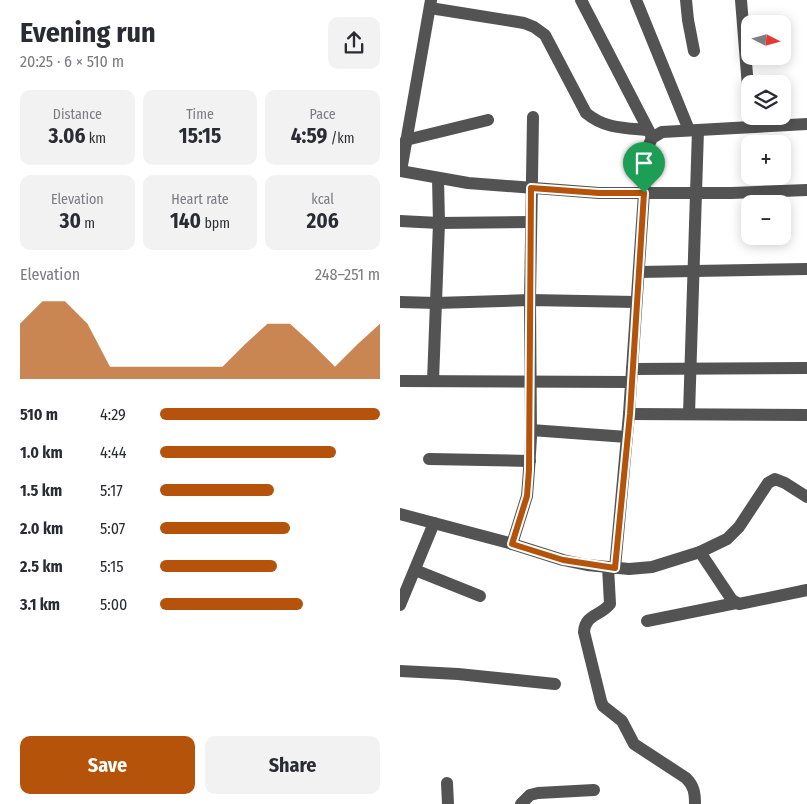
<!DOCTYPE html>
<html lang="en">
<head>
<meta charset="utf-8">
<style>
  body { margin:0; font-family:"Fira Sans Condensed",sans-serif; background:#f2f2f3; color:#2b2b33; height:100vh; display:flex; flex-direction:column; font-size:19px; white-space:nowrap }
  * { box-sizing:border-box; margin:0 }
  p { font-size:16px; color:#7c7c81 }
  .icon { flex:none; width:28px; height:28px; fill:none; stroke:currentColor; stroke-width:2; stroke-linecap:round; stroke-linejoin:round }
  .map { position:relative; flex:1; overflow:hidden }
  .details { display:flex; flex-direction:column; background:#fff; width:400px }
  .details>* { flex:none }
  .needle { width:32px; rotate:96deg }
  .tools { position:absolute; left:341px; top:15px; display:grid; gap:10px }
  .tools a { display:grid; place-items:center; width:50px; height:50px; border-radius:10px; background:#fff; box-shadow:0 2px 12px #0003; font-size:25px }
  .pin { position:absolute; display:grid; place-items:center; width:42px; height:42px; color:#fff; margin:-51px -21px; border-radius:50% 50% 50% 0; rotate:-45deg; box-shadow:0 0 5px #0007 }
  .pin .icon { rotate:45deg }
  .round { display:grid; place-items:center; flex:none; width:52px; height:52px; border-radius:10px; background:#f2f2f3 }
  .head { display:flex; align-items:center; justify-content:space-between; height:85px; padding:0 20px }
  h1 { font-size:28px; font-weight:700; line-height:38px }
  .figures { display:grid; grid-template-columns:repeat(3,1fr); gap:8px; height:85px; padding:5px 20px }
  .figures div { display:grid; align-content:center; border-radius:10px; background:#f2f2f3; text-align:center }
  .figures b { font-size:21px; font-weight:700 }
  .figures small { font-size:14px; font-weight:400 }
  .figures p { font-size:14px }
  .chart { height:140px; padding:10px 20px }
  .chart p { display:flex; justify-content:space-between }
  .chart svg { width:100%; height:90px; margin-top:5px; fill:#b45309; opacity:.7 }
  .primary-button { display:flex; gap:10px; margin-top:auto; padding:10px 20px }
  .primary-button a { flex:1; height:58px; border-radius:10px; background:#b45309; color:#fff; font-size:20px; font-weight:700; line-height:58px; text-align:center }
  .primary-button a+a { background:#f2f2f3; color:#2b2b33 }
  ul { padding:0 20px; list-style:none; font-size:16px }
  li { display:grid; grid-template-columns:80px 60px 1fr; align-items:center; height:38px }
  li i { height:12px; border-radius:6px; background:#b45309 }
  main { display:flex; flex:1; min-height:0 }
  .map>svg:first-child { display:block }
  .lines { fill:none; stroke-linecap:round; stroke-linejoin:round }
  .minor { stroke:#535353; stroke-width:12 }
  .route-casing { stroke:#fff; stroke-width:10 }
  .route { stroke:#b45309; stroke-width:6 }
</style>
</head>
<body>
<main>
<section class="details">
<div class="head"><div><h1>Evening run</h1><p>20:25 · 6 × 510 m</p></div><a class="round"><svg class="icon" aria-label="share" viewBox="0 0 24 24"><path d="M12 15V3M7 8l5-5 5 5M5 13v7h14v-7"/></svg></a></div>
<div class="figures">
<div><p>Distance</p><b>3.06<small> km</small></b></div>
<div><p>Time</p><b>15:15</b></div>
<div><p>Pace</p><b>4:59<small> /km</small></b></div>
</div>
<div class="figures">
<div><p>Elevation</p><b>30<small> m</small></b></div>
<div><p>Heart rate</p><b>140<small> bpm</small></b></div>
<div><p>kcal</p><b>206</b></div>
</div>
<div class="chart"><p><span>Elevation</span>248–251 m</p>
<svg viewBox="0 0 160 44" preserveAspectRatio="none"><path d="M0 44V17L10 6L20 6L30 17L40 38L50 38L60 38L70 38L80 38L90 38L100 27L110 17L120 17L130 27L140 38L150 27L160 17V44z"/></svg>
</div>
<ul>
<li><b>510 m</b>4:29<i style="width:100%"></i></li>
<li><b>1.0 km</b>4:44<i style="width:80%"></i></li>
<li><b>1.5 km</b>5:17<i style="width:52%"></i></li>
<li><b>2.0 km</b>5:07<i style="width:59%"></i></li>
<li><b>2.5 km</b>5:15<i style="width:53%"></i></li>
<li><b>3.1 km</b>5:00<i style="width:65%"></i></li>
</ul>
<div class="primary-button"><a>Save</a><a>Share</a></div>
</section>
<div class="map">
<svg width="407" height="804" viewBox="0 0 407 804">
  <rect width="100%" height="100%" fill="#fff"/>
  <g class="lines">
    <!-- minor -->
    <g class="minor">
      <path d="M181,0L251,135"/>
      <path d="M236,0L289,130"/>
      <path d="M286,0L288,20L294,51"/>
      <path d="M341,0L350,112"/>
      <path d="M30,8L124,23L134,27L145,35L186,113C205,129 225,128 248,130"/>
      <path d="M6,140L88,120"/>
      <path d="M0,171L68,183L199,193H331L407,190"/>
      <path d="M1,171L31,0"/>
      <path d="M0,221L39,223L131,222"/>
      <path d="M239,272L407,269"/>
      <path d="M0,302L36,303L130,300L236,302"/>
      <path d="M232,369L407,368"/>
      <path d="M0,381L231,382"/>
      <path d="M33,381L39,223L38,178"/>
      <path d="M229,414L407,415"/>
      <path d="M289,414L298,130"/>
      <path d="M131,430L227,437"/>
      <path d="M29,459L130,461"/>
      <path d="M0,514L109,543L163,560L187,565L229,569L252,567L300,552L327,539L339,527L368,483L375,479L385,483L407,497"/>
      <path d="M112,544L127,496L129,470L131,437L130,300L133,117"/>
      <path d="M300,552L332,600L339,604L407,590"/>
      <path d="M208,567L210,604C201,616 185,614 184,632L201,701L203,706L222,721L234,744L286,778C294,786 295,793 295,804"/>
      <path d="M215,568L229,414L247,149L252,138L262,132L407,124"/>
      <path d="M15,570L80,596"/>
      <path d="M0,605L34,523"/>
      <path d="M247,621L336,603"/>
      <path d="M0,671L58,674L155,684"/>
      <path d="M47,783L48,804"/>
      <path d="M121,804L130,795L138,793L194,790"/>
    </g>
  </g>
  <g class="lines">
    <defs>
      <path id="route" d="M131,188L199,193H244L230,414L215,568L163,560L112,544L127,496L129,470Z"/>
    </defs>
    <!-- route casing -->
    <use href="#route" class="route-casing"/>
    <!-- route -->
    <use href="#route" class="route"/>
  </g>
</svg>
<div class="tools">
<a><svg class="needle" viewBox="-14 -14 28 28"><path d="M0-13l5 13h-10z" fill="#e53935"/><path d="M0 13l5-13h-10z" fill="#7c7c81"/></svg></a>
<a><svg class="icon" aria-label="layers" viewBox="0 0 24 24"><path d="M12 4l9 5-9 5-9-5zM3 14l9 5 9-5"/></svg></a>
<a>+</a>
<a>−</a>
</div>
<div class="pin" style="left:244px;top:193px;background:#1e9e55"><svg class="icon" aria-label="arrive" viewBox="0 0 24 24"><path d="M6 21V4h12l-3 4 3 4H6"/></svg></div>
</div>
</main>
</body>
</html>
